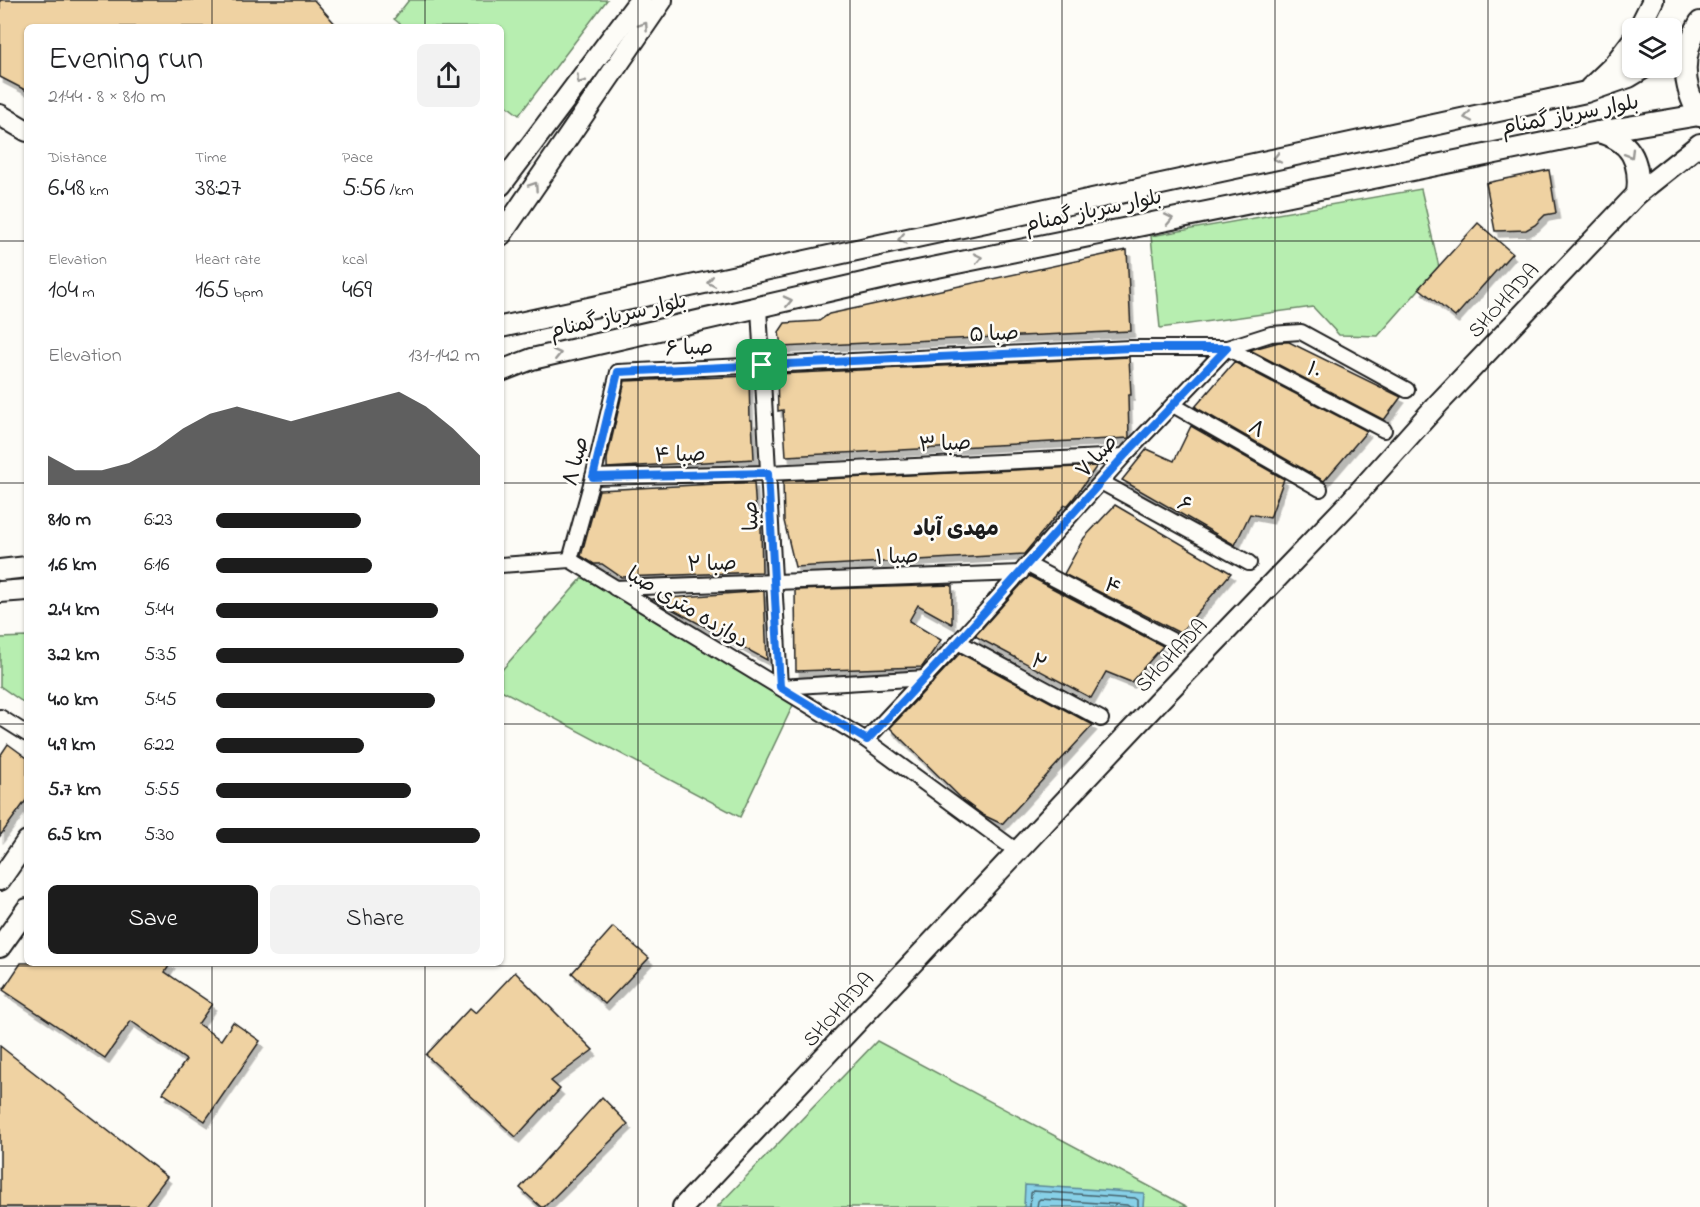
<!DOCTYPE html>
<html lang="en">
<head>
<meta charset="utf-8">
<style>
  body { margin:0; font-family:"Indie Flower","Playpen Sans Arabic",sans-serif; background:#f2f2f2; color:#202124; height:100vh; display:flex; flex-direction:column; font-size:22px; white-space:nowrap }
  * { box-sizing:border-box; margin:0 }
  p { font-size:20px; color:#757577 }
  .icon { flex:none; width:33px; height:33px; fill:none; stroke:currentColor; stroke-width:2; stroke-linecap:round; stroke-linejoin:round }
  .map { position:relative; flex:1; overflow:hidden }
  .sheet { position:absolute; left:24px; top:24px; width:480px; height:942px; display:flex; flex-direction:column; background:#fff; border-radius:9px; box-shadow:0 2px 4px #0004 }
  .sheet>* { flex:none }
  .buttons { position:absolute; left:1622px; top:18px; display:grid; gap:12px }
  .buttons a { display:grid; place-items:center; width:60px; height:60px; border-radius:9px; background:#fff; box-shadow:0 2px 4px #0004; font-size:30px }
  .pin { position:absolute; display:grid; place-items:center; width:51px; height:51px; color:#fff; margin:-26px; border-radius:12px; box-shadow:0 3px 9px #0006 }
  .round { display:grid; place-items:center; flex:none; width:63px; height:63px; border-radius:9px; background:#f2f2f2 }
  .overview { display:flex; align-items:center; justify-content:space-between; height:102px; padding:0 24px }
  h1 { font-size:33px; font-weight:600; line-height:45px }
  .figures { display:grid; grid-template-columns:repeat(3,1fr); gap:9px; height:102px; padding:6px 24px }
  .figures div { display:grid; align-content:center }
  .figures b { font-size:26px; font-weight:600 }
  .figures small { font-size:16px; font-weight:400 }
  .figures p { font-size:16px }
  .chart { height:168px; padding:12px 24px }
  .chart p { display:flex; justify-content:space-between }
  .chart svg { width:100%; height:108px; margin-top:6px; fill:#1c1c1c; opacity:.7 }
  .primary-button { display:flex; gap:12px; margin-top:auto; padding:12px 24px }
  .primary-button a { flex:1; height:69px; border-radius:9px; background:#1c1c1c; color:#fff; font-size:24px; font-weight:600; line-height:69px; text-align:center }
  .primary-button a+a { background:#f2f2f2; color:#202124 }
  ul { padding:0 24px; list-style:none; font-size:20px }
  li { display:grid; grid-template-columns:96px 72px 1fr; align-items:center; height:45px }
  li i { height:15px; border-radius:8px; background:#1c1c1c }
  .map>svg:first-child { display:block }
  .green { fill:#b7eeb0; stroke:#6a8566; stroke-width:1.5 }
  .water { fill:#87d0e7; stroke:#5c8896; stroke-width:1.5 }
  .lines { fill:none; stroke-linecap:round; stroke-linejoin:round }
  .shore { stroke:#47646d; stroke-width:1.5 }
  .building { fill:#efd2a2; stroke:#1c1c1c; stroke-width:1.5; filter:url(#shadow) }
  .minor-casing { stroke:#1c1c1c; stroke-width:18 }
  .secondary-casing { stroke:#1c1c1c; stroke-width:24 }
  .minor { stroke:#fdfcf7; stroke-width:14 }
  .secondary { stroke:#fdfcf7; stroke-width:20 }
  .oneway { stroke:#989794 }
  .route-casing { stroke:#fff; stroke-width:12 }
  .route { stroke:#1a73e8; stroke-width:8 }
  .grid { fill:none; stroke:#1c1c1c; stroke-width:1.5; stroke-opacity:0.55 }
  .labels { text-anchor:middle; stroke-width:5; stroke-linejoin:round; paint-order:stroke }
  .street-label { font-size:21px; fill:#1c1c1c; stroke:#fdfcf7 }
  .neighbourhood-label { font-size:22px; font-weight:bold; fill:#1c1c1c; stroke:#fdfcf7 }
</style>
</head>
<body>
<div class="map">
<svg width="1700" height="1207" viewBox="0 0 1700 1207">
  <defs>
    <filter id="shadow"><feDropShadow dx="3.5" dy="6" stdDeviation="0" flood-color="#0004"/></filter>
  </defs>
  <rect width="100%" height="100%" fill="#fdfcf7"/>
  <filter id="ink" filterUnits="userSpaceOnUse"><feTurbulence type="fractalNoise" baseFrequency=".0167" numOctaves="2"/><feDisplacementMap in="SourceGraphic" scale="12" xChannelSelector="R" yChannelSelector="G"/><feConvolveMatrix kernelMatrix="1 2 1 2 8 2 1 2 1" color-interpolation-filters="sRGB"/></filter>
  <g filter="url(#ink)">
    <!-- green -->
    <g class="green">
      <path d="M409,0H607L519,115L501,101V27H404L394,19Z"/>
      <path d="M1421,189L1439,267L1378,336L1339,335L1313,307L1160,328L1151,236Z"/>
      <path d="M583,577L794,703L740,817L501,690V671Z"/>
      <path d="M27,637V705L0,686V638Z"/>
      <path d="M877,1041L1188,1207H717Z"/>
    </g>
    <!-- water -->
    <path class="water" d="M1025,1185L1144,1193L1143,1207H1024Z"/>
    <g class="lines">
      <!-- shore -->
      <g class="shore">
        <path d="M1030,1207L1031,1193L1033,1191L1135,1198L1138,1200V1207"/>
        <path d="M1037,1207L1038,1201L1040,1199L1127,1205L1130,1207"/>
      </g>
    </g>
    <!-- building -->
    <g class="building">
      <path d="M0,0H314L338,27H27V91L0,77Z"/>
      <path d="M1549,170L1556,213L1545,215L1535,225L1526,230L1495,231L1486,183Z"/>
      <path d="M1478,223L1512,253L1455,317L1419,288Z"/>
      <path d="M1127,250L1131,331L781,347L779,332L785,323L819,321L829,314Z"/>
      <path d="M1279,342H1289L1401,397L1384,420L1250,350Z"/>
      <path d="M1129,357L1131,395H1128L1129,438L786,456L783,410L778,411L777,374Z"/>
      <path d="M1234,362L1367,431L1324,481L1195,407Z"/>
      <path d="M749,376L750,420H752L754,459L607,468V459L625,381Z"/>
      <path d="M1191,426L1284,479L1270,518L1250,514L1235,545L1122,480L1147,449L1174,461Z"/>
      <path d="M1097,466L1073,499L1068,505H1065L1024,554L795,567L784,521L783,481Z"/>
      <path d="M754,482L757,527H761L762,572L621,577L602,564H594L581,556L599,490Z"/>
      <path d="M1115,505L1231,573L1180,633L1064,574L1084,538Z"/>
      <path d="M1029,576L1163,646L1131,682L1106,672L1091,698L975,636Z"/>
      <path d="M952,585V624L918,605L909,621L941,640L922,667L796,671L795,590Z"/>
      <path d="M764,591L767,660L653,599L751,592Z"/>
      <path d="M960,653L1093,725L1002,824L983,815L964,801L890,728Z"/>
      <path d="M8,744L27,758V799L0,836V756Z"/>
      <path d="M613,927L649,958L605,1004L572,973Z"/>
      <path d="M21,963H171L165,972L212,1004L198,1024L221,1040L233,1022L260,1041L205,1121L163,1093L186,1060L131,1021L105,1058L3,990Z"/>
      <path d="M515,972L593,1050L551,1081L560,1089L516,1137L426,1055L470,1008L476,1013Z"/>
      <path d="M0,1046L167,1177L144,1207H0Z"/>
      <path d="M602,1097L628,1124L544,1207H541L520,1188Z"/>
    </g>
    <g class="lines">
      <defs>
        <g id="minor">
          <path d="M759,308L780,687L926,678"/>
          <path d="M1173,405L1320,489"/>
          <path d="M593,477L768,473L1124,456"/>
          <path d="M1101,482L1249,563"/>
          <path d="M570,560L593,477L618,372L1131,348H1227L1384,430"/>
          <path d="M501,565L570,560L866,740L1018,852"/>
          <path d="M1028,565L1179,644"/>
          <path d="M615,588L1021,573"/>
          <path d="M958,642L1101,719"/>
          <path d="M0,717L27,734"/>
          <path d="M866,740L958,642L1124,456L1227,348L1271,334L1301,332L1407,390"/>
        </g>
        <g id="secondary">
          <path d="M1700,22C1681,55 1681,84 1700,116"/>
          <path d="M1639,28L1653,0"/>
          <path d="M1671,52L1689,41"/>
          <path d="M1590,88L1613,66L1632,41"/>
          <path d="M0,115L27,131"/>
          <path d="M1598,132C1631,140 1641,162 1637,194"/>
          <path d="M501,185L640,0"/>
          <path d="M501,235L662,0"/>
          <path d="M501,327L1586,92L1629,77L1644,68"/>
          <path d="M501,371L532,359L898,275L1598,132L1699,115"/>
          <path d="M0,570L27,567"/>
          <path d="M0,592L27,590"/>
          <path d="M0,880L27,841"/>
          <path d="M0,947L27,909"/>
          <path d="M683,1207L1156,704L1349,503L1436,406L1637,194L1700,144"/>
        </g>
      </defs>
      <!-- minor casing -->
      <use href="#minor" class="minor-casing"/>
      <!-- secondary casing -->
      <use href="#secondary" class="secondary-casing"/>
      <!-- minor -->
      <use href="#minor" class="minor"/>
      <!-- secondary -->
      <use href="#secondary" class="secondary"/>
    </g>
    <!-- one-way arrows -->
    <defs><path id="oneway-chevron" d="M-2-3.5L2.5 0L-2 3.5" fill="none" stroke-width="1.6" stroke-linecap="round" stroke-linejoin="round" transform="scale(1.5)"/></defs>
    <g class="oneway">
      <use href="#oneway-chevron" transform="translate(644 26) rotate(-56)"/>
      <use href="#oneway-chevron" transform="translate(580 80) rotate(127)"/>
      <use href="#oneway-chevron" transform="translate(1468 117) rotate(168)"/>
      <use href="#oneway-chevron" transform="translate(1630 154) rotate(59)"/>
      <use href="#oneway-chevron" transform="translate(1277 158) rotate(168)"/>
      <use href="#oneway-chevron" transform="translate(534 186) rotate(-56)"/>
      <use href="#oneway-chevron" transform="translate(1169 219) rotate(-11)"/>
      <use href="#oneway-chevron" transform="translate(902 239) rotate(168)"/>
      <use href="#oneway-chevron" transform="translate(978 258) rotate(-12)"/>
      <use href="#oneway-chevron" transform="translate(711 282) rotate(168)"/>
      <use href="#oneway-chevron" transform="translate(788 301) rotate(-13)"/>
      <use href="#oneway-chevron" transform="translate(557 354) rotate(-13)"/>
    </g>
  </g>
  <g class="lines" filter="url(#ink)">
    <defs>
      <path id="route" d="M1131,348H1227L1124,456L958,642L867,740L780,687L768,473L593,477L618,372Z"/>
    </defs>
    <!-- route casing -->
    <use href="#route" class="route-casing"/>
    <!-- route -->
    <use href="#route" class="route"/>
  </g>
  <!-- grid -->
  <path class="grid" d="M212,0V27M425,0V27M638,0V1207M850,0V1207M1062,0V1207M1275,0V1207M1488,0V1207M0,241H27M501,241H1700M0,483H27M501,483H1700M0,724H27M501,724H1700M212,963V1207M425,963V1207M0,966H1700"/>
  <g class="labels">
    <!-- street labels -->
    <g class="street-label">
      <text transform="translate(1570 114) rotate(-11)" y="7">بلوار سرباز گمنام</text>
      <text transform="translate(1093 210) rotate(-12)" y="7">بلوار سرباز گمنام</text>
      <text transform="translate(1503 300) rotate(-47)" y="7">SHOHADA</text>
      <text transform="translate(618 315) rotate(-13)" y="7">بلوار سرباز گمنام</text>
      <text transform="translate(994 333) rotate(-3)" y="7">صبا ۵</text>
      <text transform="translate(689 347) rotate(-3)" y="7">صبا ۶</text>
      <text transform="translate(1315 370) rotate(28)" y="7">۱۰</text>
      <text transform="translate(1257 428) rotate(30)" y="7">۸</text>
      <text transform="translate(945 443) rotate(-3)" y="7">صبا ۳</text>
      <text transform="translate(680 454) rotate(-1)" y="7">صبا ۴</text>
      <text transform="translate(1096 456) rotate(-48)" y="7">صبا ۷</text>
      <text transform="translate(575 461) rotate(-76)" y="7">صبا ۸</text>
      <text transform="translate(1185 504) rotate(29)" y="7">۶</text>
      <text transform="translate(750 516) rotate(-93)" y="7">صبا</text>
      <text transform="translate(897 556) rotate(-2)" y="7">صبا ۱</text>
      <text transform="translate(712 563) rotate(-2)" y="7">صبا ۲</text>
      <text transform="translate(1113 586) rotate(28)" y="7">۴</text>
      <text transform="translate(688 607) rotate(31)" y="7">دوازده متری صبا</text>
      <text transform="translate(1171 655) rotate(-46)" y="7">SHOHADA</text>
      <text transform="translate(1039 662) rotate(28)" y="7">۲</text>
      <text transform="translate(838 1009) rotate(-47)" y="7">SHOHADA</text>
    </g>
    <!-- neighbourhood labels -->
    <g class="neighbourhood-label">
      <text x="956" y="535">مهدی آباد</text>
    </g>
  </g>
</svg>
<div class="buttons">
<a><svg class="icon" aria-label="layers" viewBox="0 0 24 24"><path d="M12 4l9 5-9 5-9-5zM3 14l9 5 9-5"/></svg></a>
</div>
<div class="pin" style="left:762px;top:365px;background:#1e9e55"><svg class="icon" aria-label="arrive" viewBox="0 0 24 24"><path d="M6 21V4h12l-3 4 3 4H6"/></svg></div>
<section class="sheet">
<div class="overview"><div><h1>Evening run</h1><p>21:44 · 8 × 810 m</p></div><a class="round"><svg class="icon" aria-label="share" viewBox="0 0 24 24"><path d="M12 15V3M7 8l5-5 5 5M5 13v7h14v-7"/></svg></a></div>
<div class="figures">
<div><p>Distance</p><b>6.48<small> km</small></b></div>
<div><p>Time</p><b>38:27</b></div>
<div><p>Pace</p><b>5:56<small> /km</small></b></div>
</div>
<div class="figures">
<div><p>Elevation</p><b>104<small> m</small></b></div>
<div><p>Heart rate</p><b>165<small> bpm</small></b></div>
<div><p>kcal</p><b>469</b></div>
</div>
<div class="chart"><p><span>Elevation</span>131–142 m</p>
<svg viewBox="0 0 160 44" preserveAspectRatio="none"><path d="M0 44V32L10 38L20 38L30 35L40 29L50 21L60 15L70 12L80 15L90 18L100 15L110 12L120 9L130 6L140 12L150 21L160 32V44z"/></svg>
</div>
<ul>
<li><b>810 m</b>6:23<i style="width:55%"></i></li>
<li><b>1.6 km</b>6:16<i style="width:59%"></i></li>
<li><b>2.4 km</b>5:44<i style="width:84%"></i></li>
<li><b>3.2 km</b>5:35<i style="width:94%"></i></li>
<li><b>4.0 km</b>5:45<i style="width:83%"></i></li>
<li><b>4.9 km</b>6:22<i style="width:56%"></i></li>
<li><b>5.7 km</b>5:55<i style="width:74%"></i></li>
<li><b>6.5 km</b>5:30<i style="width:100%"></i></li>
</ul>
<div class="primary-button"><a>Save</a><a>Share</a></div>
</section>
</div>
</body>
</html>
